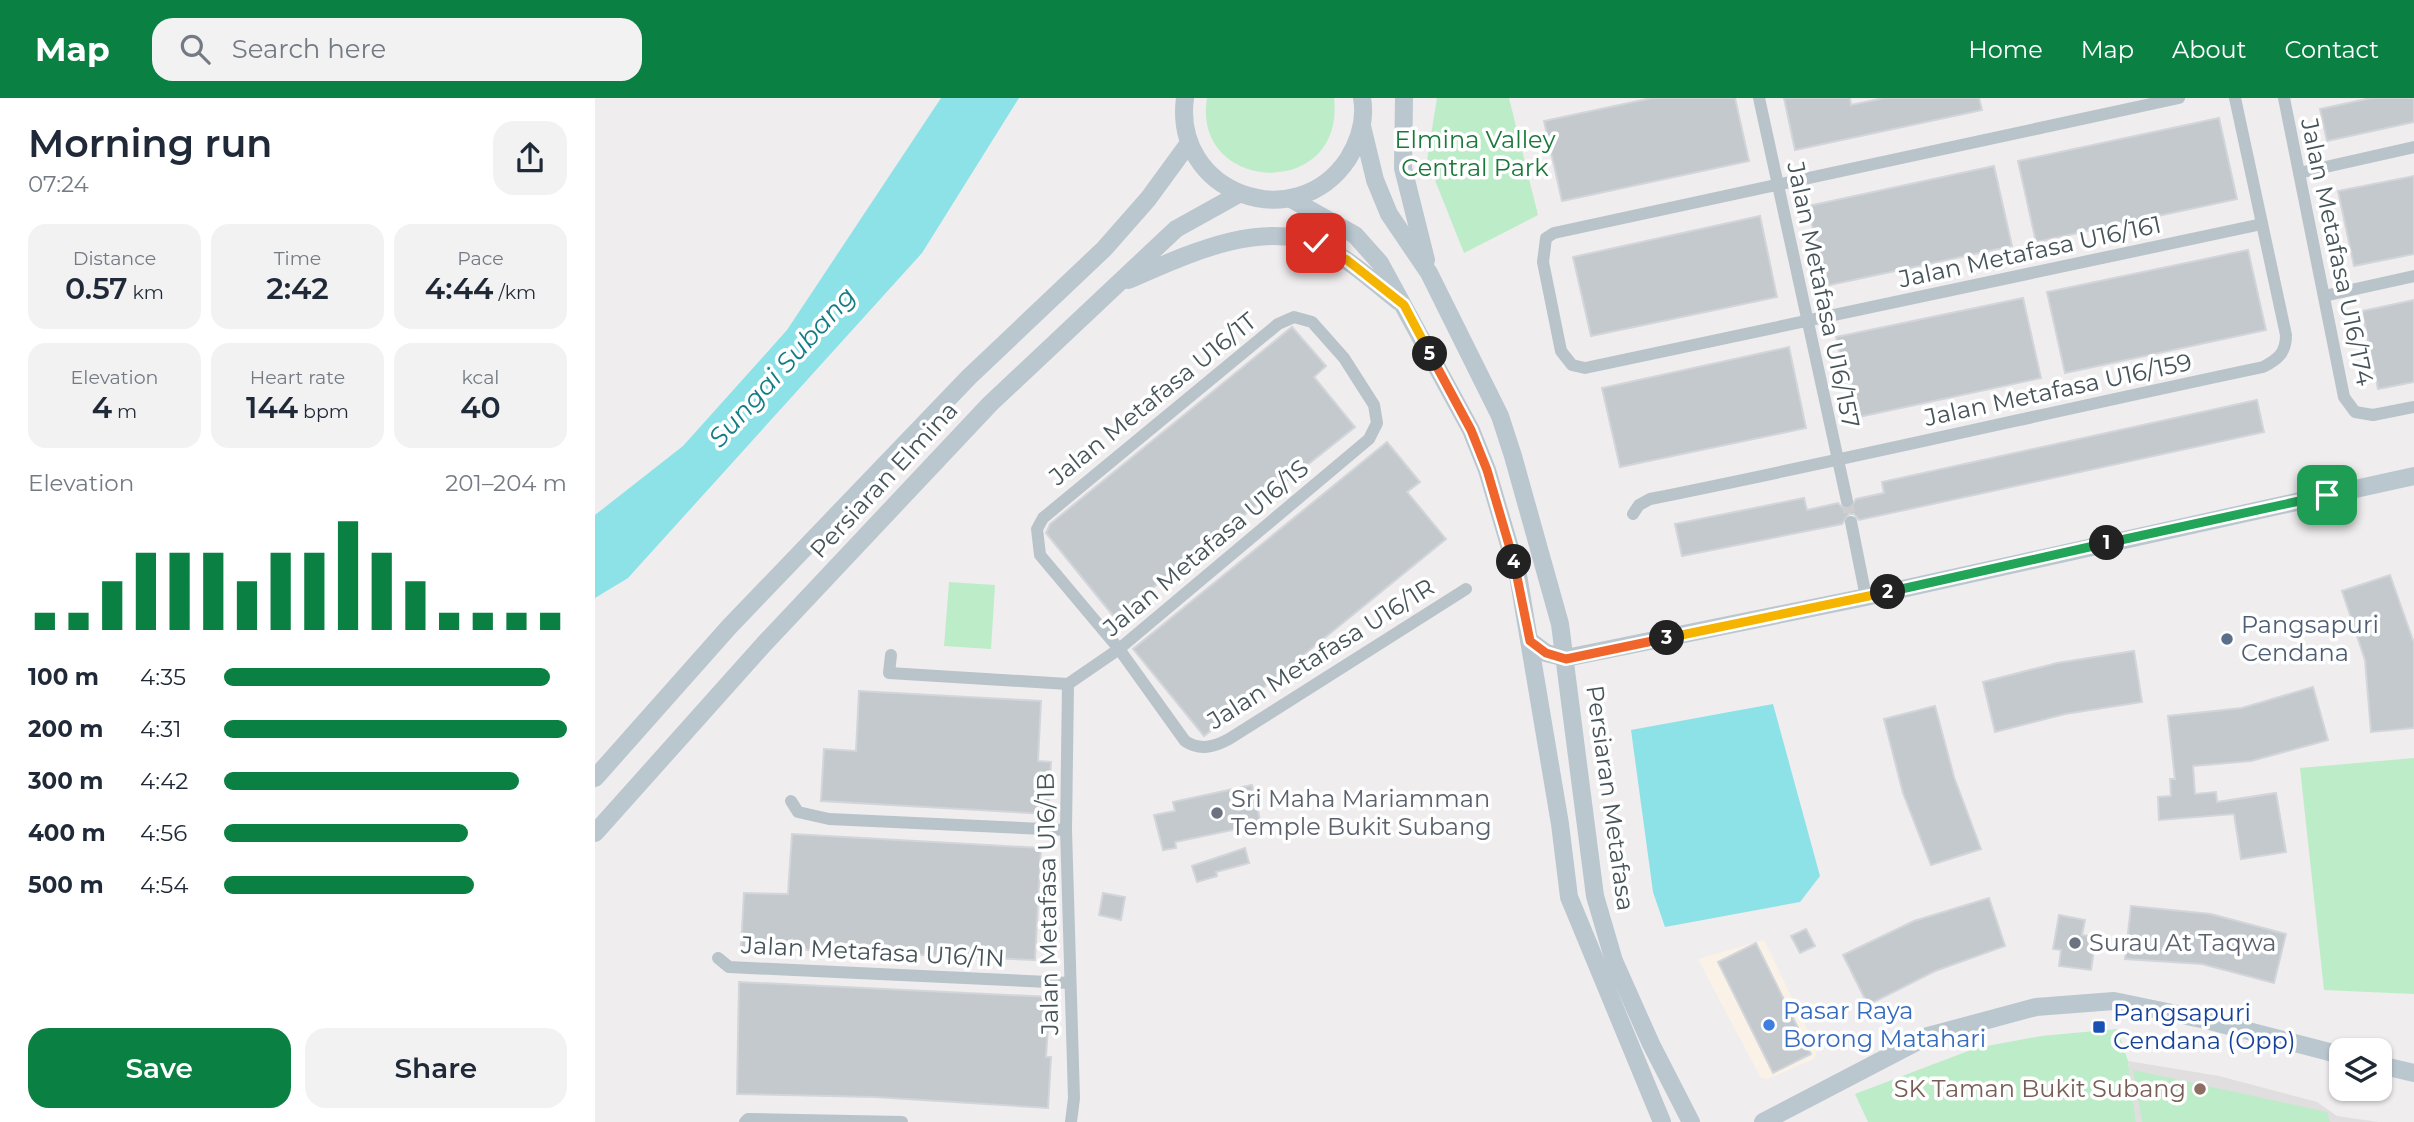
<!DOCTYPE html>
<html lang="en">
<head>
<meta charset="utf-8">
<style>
  body { margin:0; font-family:Montserrat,sans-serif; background:#f2f2f3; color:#1f2937; height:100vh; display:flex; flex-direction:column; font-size:26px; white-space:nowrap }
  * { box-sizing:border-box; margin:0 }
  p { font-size:23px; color:#747a83 }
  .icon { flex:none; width:38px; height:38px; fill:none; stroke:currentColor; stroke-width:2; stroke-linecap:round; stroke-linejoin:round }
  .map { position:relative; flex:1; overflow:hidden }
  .panel { display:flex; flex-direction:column; background:#fff; width:595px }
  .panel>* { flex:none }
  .controls { position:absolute; left:1734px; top:940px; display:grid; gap:14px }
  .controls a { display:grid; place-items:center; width:63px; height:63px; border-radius:14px; background:#fff; box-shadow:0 2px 5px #0004; font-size:35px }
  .pin { position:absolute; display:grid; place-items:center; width:60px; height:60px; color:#fff; margin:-30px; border-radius:14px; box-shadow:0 4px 10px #0006 }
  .km { position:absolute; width:35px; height:35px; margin:-18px; border-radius:50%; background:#222; color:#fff; font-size:19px; line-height:35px; text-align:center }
  .round { display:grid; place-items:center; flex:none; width:74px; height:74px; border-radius:21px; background:#f2f2f3 }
  .headline { display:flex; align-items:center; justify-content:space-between; height:119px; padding:0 28px }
  h1 { font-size:38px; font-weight:600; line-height:52px }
  .figures { display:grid; grid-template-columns:repeat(3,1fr); gap:10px; height:119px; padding:7px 28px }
  .figures div { display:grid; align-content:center; border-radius:18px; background:#f2f2f3; text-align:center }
  .figures b { font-size:30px; font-weight:600 }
  .figures small { font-size:19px; font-weight:400 }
  .figures p { font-size:19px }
  .chart { height:196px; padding:14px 28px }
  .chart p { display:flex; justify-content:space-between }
  .chart svg { width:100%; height:126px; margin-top:7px; stroke:#0b8043; stroke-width:6 }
  .action { display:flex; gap:14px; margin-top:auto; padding:14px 28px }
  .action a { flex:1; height:80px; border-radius:21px; background:#0b8043; color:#fff; font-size:28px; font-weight:600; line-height:80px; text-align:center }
  .action a+a { background:#f2f2f3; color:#1f2937 }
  ul { padding:0 28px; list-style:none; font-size:23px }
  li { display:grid; grid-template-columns:112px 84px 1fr; align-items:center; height:52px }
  li i { height:18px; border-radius:9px; background:#0b8043 }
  header { display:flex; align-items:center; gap:42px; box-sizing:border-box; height:98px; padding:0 35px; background:#0b8043; color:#fff }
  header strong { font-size:33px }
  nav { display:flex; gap:38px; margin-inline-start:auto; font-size:24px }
  .search { width:490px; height:63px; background:#f2f2f3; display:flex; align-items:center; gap:18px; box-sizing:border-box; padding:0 24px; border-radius:21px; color:#747a83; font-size:26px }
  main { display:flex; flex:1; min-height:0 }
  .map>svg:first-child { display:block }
  .commercial { fill:#fbf2e7 }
  .education { fill:#e1dedf }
  .green { fill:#bdecc8 }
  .water { fill:#8ce2e7 }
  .building { fill:#c4c9cd; stroke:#d2d5d9; stroke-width:2 }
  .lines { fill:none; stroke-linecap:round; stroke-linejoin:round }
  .street-tunnel { stroke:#ceced0; stroke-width:12; stroke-dasharray:12 6; stroke-linecap:butt }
  .street { stroke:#b9c4ca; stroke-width:12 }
  .secondary { stroke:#bac7cf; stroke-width:18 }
  .split-1-casing { stroke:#fff; stroke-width:14 }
  .split-2-casing { stroke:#fff; stroke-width:14 }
  .split-3-casing { stroke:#fff; stroke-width:14 }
  .split-4-casing { stroke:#fff; stroke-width:14 }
  .split-5-casing { stroke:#fff; stroke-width:14 }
  .split-6-casing { stroke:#fff; stroke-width:14 }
  .split-1 { stroke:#22a559; stroke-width:9 }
  .split-2 { stroke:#22a559; stroke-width:9 }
  .split-3 { stroke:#f5b400; stroke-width:9 }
  .split-4 { stroke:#f0652b; stroke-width:9 }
  .split-5 { stroke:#f0652b; stroke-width:9 }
  .split-6 { stroke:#f5b400; stroke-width:9 }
  .service-dot { fill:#5c6f8a; stroke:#fff; stroke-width:2.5 }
  .worship-dot { fill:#6b7280; stroke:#fff; stroke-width:2.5 }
  .shop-dot { fill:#3f7fe0; stroke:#fff; stroke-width:2.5 }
  .transit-dot { fill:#1a4fb4; stroke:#fff; stroke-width:2.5 }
  .education-dot { fill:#8d6e63; stroke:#fff; stroke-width:2.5 }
  .labels { text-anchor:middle; stroke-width:7; stroke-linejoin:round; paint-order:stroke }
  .park-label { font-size:24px; fill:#1b783b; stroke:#fff }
  .street-label { font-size:24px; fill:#46545a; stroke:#fff }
  .service-label { font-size:24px; fill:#4e5e75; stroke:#fff; text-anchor:start }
  .worship-label { font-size:24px; fill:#5b616d; stroke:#fff; text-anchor:start }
  .shop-label { font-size:24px; fill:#366cbe; stroke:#fff; text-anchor:start }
  .transit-label { font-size:24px; fill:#164399; stroke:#fff; text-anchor:start }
  .education-label { font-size:24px; fill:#785e54; stroke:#fff; text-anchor:end }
  .water-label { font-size:26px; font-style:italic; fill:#127d84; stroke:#fff }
</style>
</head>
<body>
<header>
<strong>Map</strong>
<div class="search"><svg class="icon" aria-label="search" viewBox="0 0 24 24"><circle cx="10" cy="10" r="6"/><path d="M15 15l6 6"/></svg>Search here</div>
<nav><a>Home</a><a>Map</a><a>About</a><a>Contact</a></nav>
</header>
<main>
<section class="panel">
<div class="headline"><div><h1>Morning run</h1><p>07:24</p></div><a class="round"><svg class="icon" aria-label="share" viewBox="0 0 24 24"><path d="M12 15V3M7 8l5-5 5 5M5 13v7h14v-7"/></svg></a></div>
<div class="figures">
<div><p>Distance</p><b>0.57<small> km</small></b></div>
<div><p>Time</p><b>2:42</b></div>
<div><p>Pace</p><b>4:44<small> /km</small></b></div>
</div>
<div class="figures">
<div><p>Elevation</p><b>4<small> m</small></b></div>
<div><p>Heart rate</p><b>144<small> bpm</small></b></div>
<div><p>kcal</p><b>40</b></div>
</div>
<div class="chart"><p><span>Elevation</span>201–204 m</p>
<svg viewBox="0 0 160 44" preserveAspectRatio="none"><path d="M5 44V38M15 44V38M25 44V27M35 44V17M45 44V17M55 44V17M65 44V27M75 44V17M85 44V17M95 44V6M105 44V17M115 44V27M125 44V38M135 44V38M145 44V38M155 44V38"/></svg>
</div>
<ul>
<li><b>100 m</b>4:35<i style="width:95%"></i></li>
<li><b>200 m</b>4:31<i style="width:100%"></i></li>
<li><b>300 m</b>4:42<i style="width:86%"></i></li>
<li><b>400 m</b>4:56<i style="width:71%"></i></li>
<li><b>500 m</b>4:54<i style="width:73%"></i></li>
</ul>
<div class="action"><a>Save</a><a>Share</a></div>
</section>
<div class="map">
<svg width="1819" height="1024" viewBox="0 0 1819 1024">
  <rect width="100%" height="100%" fill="#f0edee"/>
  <!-- commercial -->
  <path class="commercial" d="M1169,842L1222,952L1219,961L1172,981L1166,980L1103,861Z"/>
  <!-- education -->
  <path class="education" d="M1533,963L1624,978L1722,1004L1742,1018L1783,1024H1541Z"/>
  <!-- green -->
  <g class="green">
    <path d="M612,0H739C751,103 596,96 612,0Z"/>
    <path d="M842,0H914L943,117L869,155L832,62Z"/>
    <path d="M354,484L400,487L396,551L349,548Z"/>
    <path d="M1819,660V896L1729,892L1705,670Z"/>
    <path d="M1522,931L1533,963L1541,1024H1273L1260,996L1381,950L1446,938Z"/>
    <path d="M1538,972L1732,1014L1735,1024H1547Z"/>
  </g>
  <!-- water -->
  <g class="water">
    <path d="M346,0H424L327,155L33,480L0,500V417L88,348L192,232Z"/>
    <path d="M1178,606L1225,778L1205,804L1070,829L1058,794L1036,632Z"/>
  </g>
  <!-- building -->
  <g class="building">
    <path d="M1057,0H1140L1154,63L967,103L949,23Z"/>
    <path d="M1189,0H1255L1256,7L1289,0H1384L1387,12L1200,52Z"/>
    <path d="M1776,0H1819V24L1732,43L1725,11Z"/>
    <path d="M1624,20L1642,101L1441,144L1423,63Z"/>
    <path d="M1399,68L1417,148L1230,188L1213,108Z"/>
    <path d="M1819,78V156L1759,168L1743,93Z"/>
    <path d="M1165,118L1182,199L996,238L978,159Z"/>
    <path d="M1653,152L1671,232L1470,275L1452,194Z"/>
    <path d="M1428,200L1446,280L1259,320L1241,239Z"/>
    <path d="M1819,202V284L1783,291L1767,213Z"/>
    <path d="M697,229L731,268L719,279L760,329L520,520L451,435L455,426Z"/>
    <path d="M1194,249L1211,330L1025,369L1007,290Z"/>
    <path d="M1662,302L1669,334L1264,422L1259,416H1254L1247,426L1087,458L1080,426L1209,400L1212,412L1243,405L1249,411H1255L1261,401L1289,395L1287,384Z"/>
    <path d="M792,344L825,384L812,394L851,441L609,638L538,551Z"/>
    <path d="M1795,477L1819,545V630L1776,634L1770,562L1747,493Z"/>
    <path d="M1539,553L1547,604L1470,616L1400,634L1388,584L1462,565Z"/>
    <path d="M1718,589L1733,642L1656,663L1598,668L1600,696L1621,694L1622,704L1681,695L1691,754L1646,761L1639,716L1564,722L1563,699L1576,698L1575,681H1580L1573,618L1647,610Z"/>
    <path d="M264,593L446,603L443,663L456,664L453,716L226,703L229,651L261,653Z"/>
    <path d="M1340,608L1359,679L1386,751L1336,767L1308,695L1289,621Z"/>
    <path d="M657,687L666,726L580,744L581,750L568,752L559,717L580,713L578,704Z"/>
    <path d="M197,736L446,750L440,862L146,849L149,795L193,796Z"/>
    <path d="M650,750L654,765L621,774L622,778L602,784L597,768Z"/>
    <path d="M508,795L530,799L526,822L504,817Z"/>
    <path d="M1394,800L1410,848L1340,873L1273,907L1248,857L1319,823Z"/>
    <path d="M1536,808L1616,816L1691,836L1679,885L1607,866L1530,861Z"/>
    <path d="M1464,817L1490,822L1487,837L1501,839L1496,872L1464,868L1466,852L1458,851Z"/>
    <path d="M1211,831L1220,848L1205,855L1196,838Z"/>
    <path d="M1161,845L1216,956L1178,975L1123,864Z"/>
    <path d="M144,884L455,899L451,959H456L453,1010L279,999L142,996Z"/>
  </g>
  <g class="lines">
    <!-- street-tunnel -->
    <path class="street-tunnel" d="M1252,403L1256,424"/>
    <!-- street -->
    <g class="street">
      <path d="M1164,0L1252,403"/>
      <path d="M1584,0L959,135L951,140L948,164L966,253L977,267L990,270L1667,126"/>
      <path d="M1689,0L1749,299L1760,314L1778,317L1819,309"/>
      <path d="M1704,75L1819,49"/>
      <path d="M1729,198L1819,178"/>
      <path d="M1038,416L1044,407L1055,401C1260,360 1464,312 1668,269C1684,261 1691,254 1691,237L1640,0"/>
      <path d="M1256,424L1271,499"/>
      <path d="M296,557L294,575L473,586L524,551L774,341L782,325L779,307L749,260L717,224L699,219L683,226L448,420L442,431L445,457L524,551L590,643C605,653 619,649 634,641L871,491"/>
      <path d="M473,586L471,732L479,1000L476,1024"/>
      <path d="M196,703L203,714L234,721L471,732"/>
      <path d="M123,860L134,869L475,885"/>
      <path d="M150,1024L153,1021L307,1024"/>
    </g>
    <!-- secondary -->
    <g class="secondary">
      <path d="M590,0C577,95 700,140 753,61C764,43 771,22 767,0"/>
      <path d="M809,0L808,70L831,162"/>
      <path d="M767,28L780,82L794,116L834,175L905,318L918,358L965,526L1000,798L1019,863L1056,946L1096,1024"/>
      <path d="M696,101L760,137L785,165L876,332L892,372L923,477L965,726L974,799L1067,1024"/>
      <path d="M533,182C587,159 665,120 724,147C754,160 777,183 803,203"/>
      <path d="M935,543L951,555L971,560L1271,499L1819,378"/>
      <path d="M0,680L134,529L374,279L509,151L553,101L594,45"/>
      <path d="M0,735L169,546L395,306L581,131L644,96"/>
      <path d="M1785,967L1819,975"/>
      <path d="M1168,1024L1333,938L1441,909L1519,903L1611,922L1746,957"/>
    </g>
  </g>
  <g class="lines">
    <defs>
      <path id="split-1" d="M1512,445L1732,397"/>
      <path id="split-2" d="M1293,494L1512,445"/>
      <path id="split-3" d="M1072,540L1293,494"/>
      <path id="split-4" d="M919,464L935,543L951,555L971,561L1072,540"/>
      <path id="split-5" d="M835,256L876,332L892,372L919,464"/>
      <path id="split-6" d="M721,145L752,162L809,207L835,256"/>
    </defs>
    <!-- split-1 casing -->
    <use href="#split-1" class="split-1-casing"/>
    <!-- split-2 casing -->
    <use href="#split-2" class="split-2-casing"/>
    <!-- split-3 casing -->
    <use href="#split-3" class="split-3-casing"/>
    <!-- split-4 casing -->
    <use href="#split-4" class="split-4-casing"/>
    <!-- split-5 casing -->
    <use href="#split-5" class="split-5-casing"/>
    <!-- split-6 casing -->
    <use href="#split-6" class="split-6-casing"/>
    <!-- split-1 -->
    <use href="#split-1" class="split-1"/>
    <!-- split-2 -->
    <use href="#split-2" class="split-2"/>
    <!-- split-3 -->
    <use href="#split-3" class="split-3"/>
    <!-- split-4 -->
    <use href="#split-4" class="split-4"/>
    <!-- split-5 -->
    <use href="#split-5" class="split-5"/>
    <!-- split-6 -->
    <use href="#split-6" class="split-6"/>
  </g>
  <!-- markers -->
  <circle class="service-dot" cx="1632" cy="541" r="7"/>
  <g class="worship-dot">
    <circle cx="622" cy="715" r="7"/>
    <circle cx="1480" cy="845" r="7"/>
  </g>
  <circle class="shop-dot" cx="1174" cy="927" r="7"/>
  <rect class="transit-dot" x="1497" y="922" width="14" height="14" rx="3.5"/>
  <circle class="education-dot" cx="1605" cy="991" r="7"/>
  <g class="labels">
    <!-- park labels -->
    <g class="park-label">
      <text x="880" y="50">Elmina Valley<tspan x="880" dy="28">Central Park</tspan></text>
    </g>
    <!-- street labels -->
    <g class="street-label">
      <text transform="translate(1435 154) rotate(-12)" y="8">Jalan Metafasa U16/161</text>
      <text transform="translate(1742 154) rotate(78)" y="8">Jalan Metafasa U16/174</text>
      <text transform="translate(1228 197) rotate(78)" y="8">Jalan Metafasa U16/157</text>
      <text transform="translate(1463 292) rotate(-12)" y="8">Jalan Metafasa U16/159</text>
      <text transform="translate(558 301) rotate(-39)" y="8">Jalan Metafasa U16/1T</text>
      <text transform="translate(289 382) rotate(-47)" y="8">Persiaran Elmina</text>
      <text transform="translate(611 450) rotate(-40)" y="8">Jalan Metafasa U16/1S</text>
      <text transform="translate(726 556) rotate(-32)" y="8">Jalan Metafasa U16/1R</text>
      <text transform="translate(1015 700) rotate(82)" y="8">Persiaran Metafasa</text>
      <text transform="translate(453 806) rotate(-91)" y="8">Jalan Metafasa U16/1B</text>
      <text transform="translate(278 854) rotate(3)" y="8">Jalan Metafasa U16/1N</text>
    </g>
    <!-- service labels -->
    <g class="service-label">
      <text x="1646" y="535">Pangsapuri<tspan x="1646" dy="28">Cendana</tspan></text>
    </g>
    <!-- worship labels -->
    <g class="worship-label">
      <text x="636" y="709">Sri Maha Mariamman<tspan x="636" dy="28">Temple Bukit Subang</tspan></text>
      <text x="1494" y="853">Surau At Taqwa</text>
    </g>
    <!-- shop labels -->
    <g class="shop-label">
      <text x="1188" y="921">Pasar Raya<tspan x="1188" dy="28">Borong Matahari</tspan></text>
    </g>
    <!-- transit labels -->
    <g class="transit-label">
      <text x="1518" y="923">Pangsapuri<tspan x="1518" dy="28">Cendana (Opp)</tspan></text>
    </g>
    <!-- education labels -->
    <g class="education-label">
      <text x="1591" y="999">SK Taman Bukit Subang</text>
    </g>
    <!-- water labels -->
    <g class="water-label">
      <text transform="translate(187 269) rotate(-48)" y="9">Sungai Subang</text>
    </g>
  </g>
</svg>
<div class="controls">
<a><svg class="icon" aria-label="layers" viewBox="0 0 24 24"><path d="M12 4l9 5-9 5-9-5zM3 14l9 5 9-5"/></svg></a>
</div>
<div class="pin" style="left:1732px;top:397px;background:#1e9e55"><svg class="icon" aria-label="arrive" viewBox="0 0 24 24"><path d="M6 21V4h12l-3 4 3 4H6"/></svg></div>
<div class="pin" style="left:721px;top:145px;background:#d93025"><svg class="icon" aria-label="check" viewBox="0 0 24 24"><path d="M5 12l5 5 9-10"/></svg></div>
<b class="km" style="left:1512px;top:445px">1</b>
<b class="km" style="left:1293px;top:494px">2</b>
<b class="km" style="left:1072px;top:540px">3</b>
<b class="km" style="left:919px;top:464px">4</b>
<b class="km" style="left:835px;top:256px">5</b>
</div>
</main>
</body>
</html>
